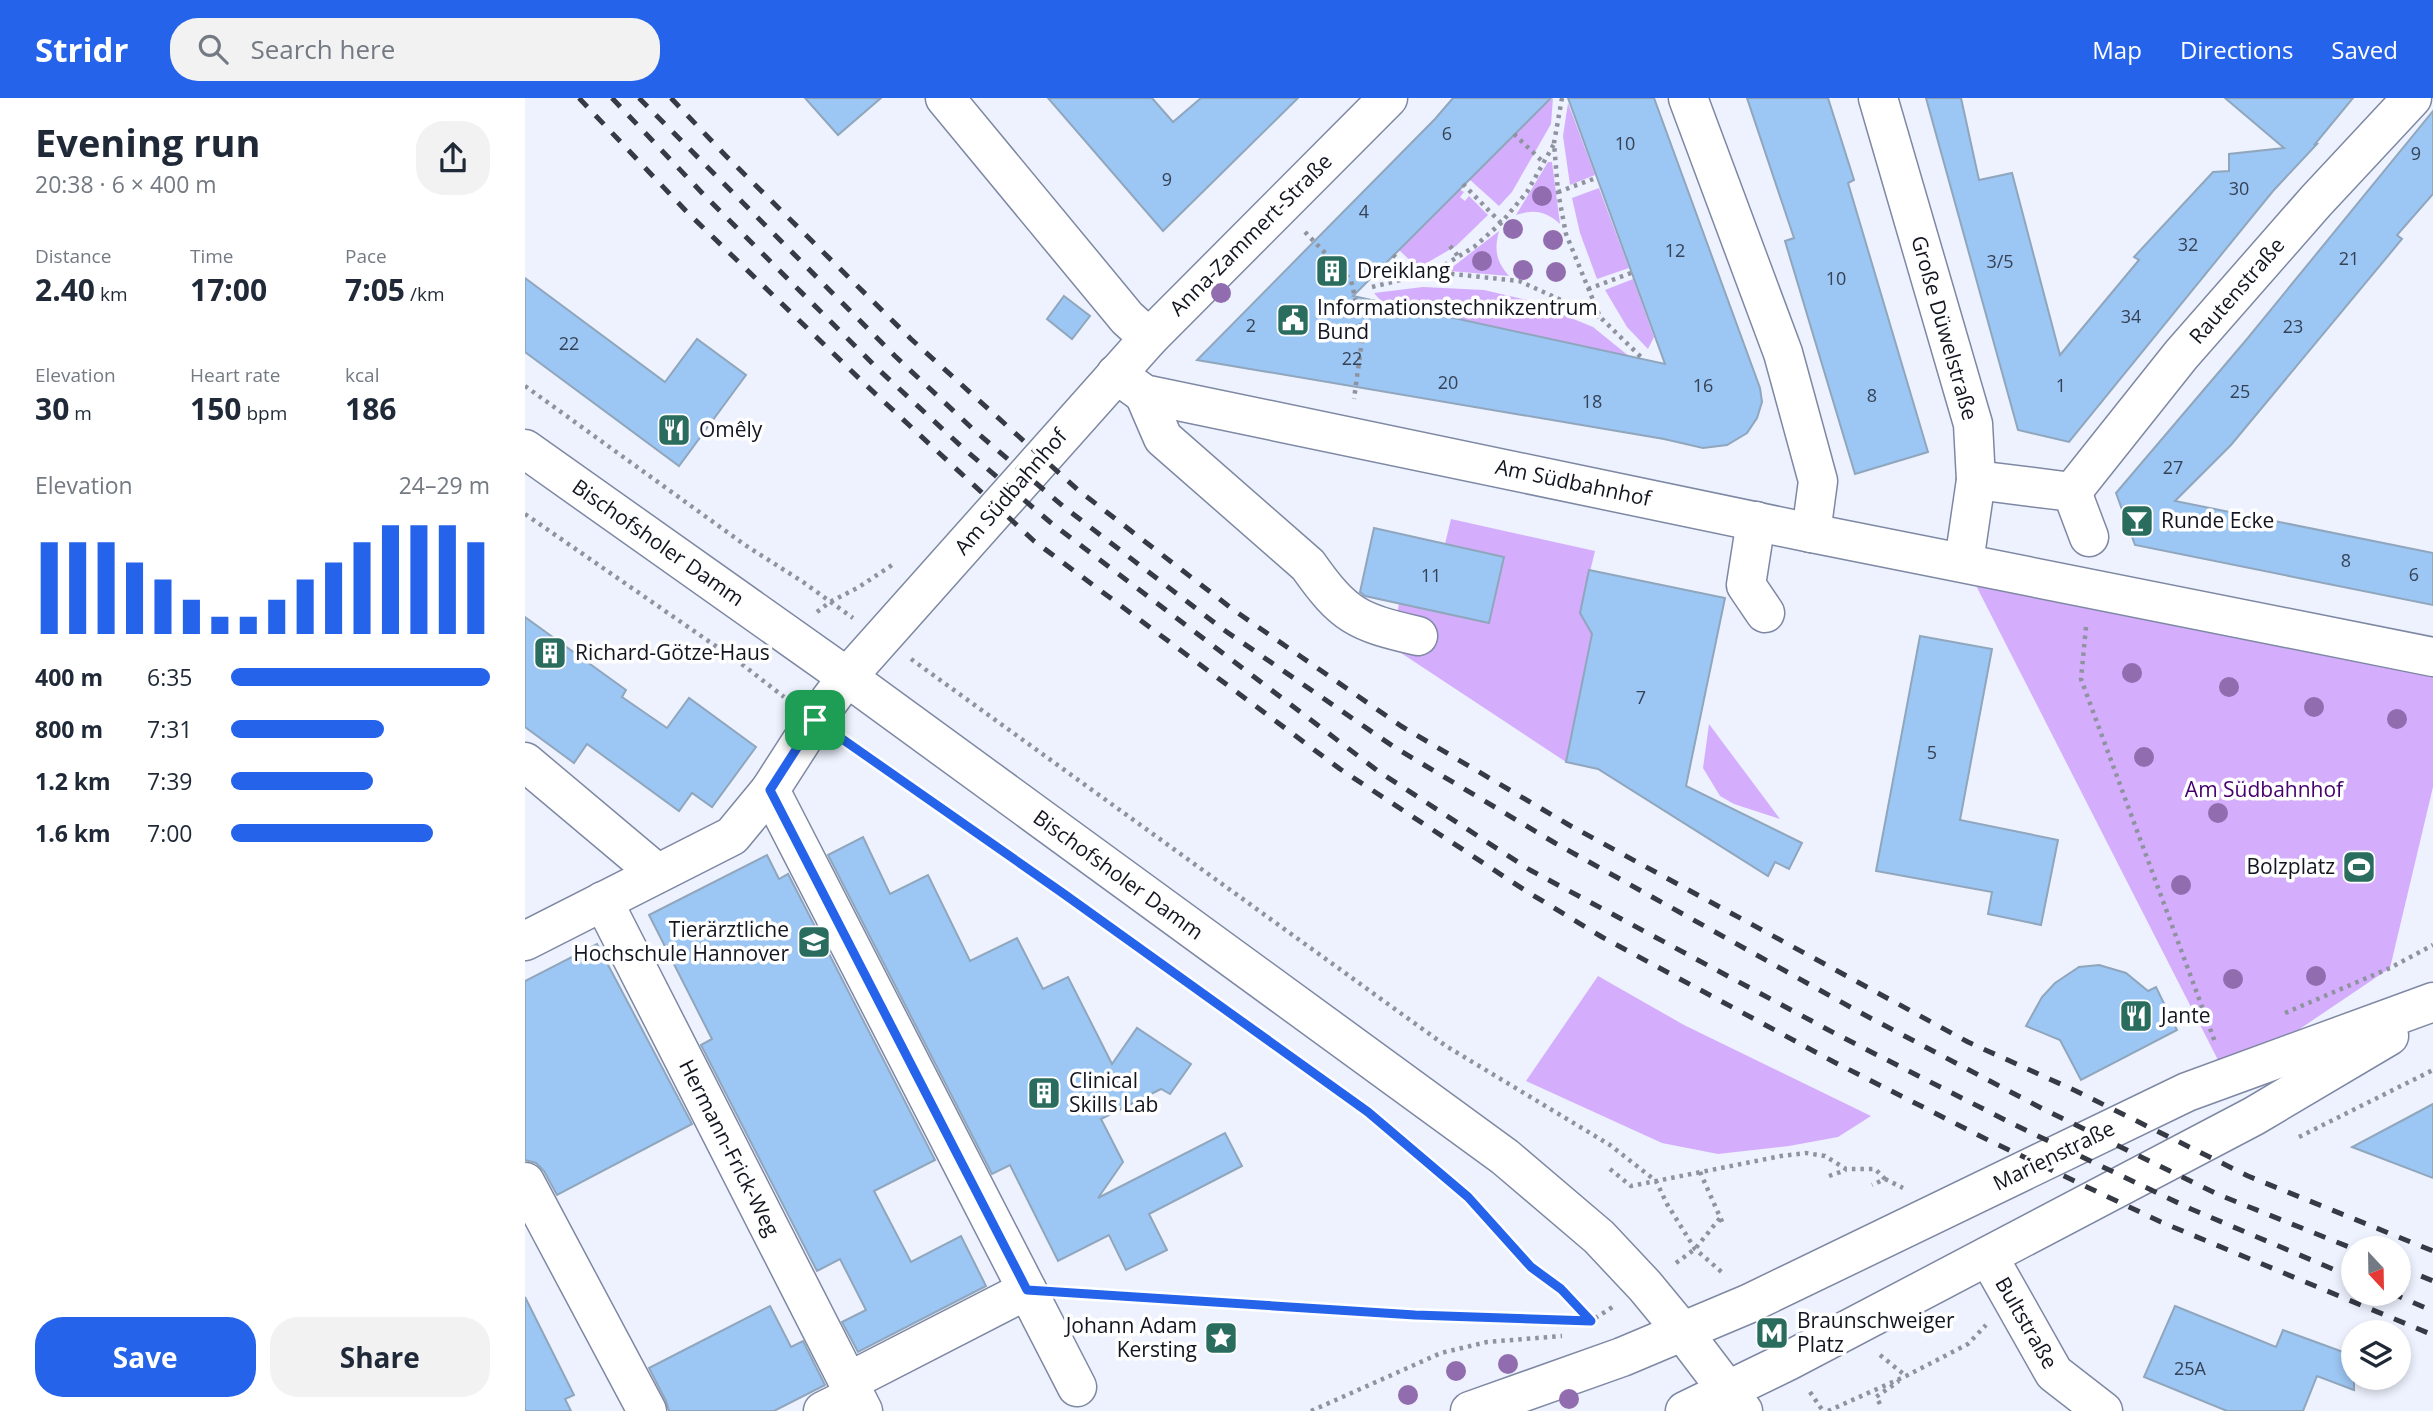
<!DOCTYPE html>
<html lang="en">
<head>
<meta charset="utf-8">
<style>
  body { margin:0; font-family:"Open Sans",sans-serif; background:#f2f2f3; color:#1f2937; height:100vh; display:flex; flex-direction:column; font-size:26px; white-space:nowrap }
  * { box-sizing:border-box; margin:0 }
  p { font-size:23px; color:#747a83 }
  .icon { flex:none; width:38px; height:38px; fill:none; stroke:currentColor; stroke-width:2; stroke-linecap:round; stroke-linejoin:round }
  .map { position:relative; flex:1; overflow:hidden }
  .drawer { display:flex; flex-direction:column; background:#fff; width:525px }
  .drawer>* { flex:none }
  .needle { width:46px; rotate:158deg }
  .buttons { position:absolute; left:1816px; top:1138px; display:grid; gap:14px }
  .buttons a { display:grid; place-items:center; width:70px; height:70px; border-radius:50%; background:#fff; box-shadow:0 4px 10px #0003; font-size:35px }
  .pin { position:absolute; display:grid; place-items:center; width:60px; height:60px; color:#fff; margin:-30px; border-radius:14px; box-shadow:0 4px 10px #0006 }
  .round { display:grid; place-items:center; flex:none; width:74px; height:74px; border-radius:28px; background:#f2f2f3 }
  .headline { display:flex; align-items:center; justify-content:space-between; height:119px; padding:0 35px }
  h1 { font-size:38px; font-weight:700; line-height:52px }
  .stats { display:grid; grid-template-columns:repeat(3,1fr); gap:10px; height:119px; padding:7px 35px }
  .stats div { display:grid; align-content:center }
  .stats b { font-size:30px; font-weight:700 }
  .stats small { font-size:19px; font-weight:400 }
  .stats p { font-size:19px }
  .chart { height:196px; padding:14px 35px }
  .chart p { display:flex; justify-content:space-between }
  .chart svg { width:100%; height:126px; margin-top:7px; stroke:#2563eb; stroke-width:6 }
  .button { display:flex; gap:14px; margin-top:auto; padding:14px 35px }
  .button a { flex:1; height:80px; border-radius:28px; background:#2563eb; color:#fff; font-size:28px; font-weight:700; line-height:80px; text-align:center }
  .button a+a { background:#f2f2f3; color:#1f2937 }
  ul { padding:0 35px; list-style:none; font-size:23px }
  li { display:grid; grid-template-columns:112px 84px 1fr; align-items:center; height:52px }
  li i { height:18px; border-radius:9px; background:#2563eb }
  header { display:flex; align-items:center; gap:42px; box-sizing:border-box; height:98px; padding:0 35px; background:#2563eb; color:#fff }
  header strong { font-size:33px }
  nav { display:flex; gap:38px; margin-inline-start:auto; font-size:24px }
  .search { width:490px; height:63px; background:#f2f2f3; display:flex; align-items:center; gap:18px; box-sizing:border-box; padding:0 24px; border-radius:28px; color:#747a83; font-size:26px }
  main { display:flex; flex:1; min-height:0 }
  .map>svg:first-child { display:block }
  .green { fill:#d4aefc }
  .building { fill:#9cc6f3; stroke:#90a6bd; stroke-width:2 }
  .lines { fill:none; stroke-linecap:round; stroke-linejoin:round }
  .minor-casing { stroke:#7e88a3; stroke-width:41 }
  .major-casing { stroke:#7e88a3; stroke-width:41 }
  .path { stroke:#8f939f; stroke-width:4.5; stroke-dasharray:3.5 5; stroke-linecap:butt }
  .minor { stroke:#fff; stroke-width:38 }
  .major { stroke:#fff; stroke-width:38 }
  .rail { stroke:#363a45; stroke-width:5; stroke-dasharray:12 12; stroke-linecap:butt }
  .tree { fill:#916daf }
  .route-casing { stroke:#fff; stroke-width:14 }
  .route { stroke:#2563eb; stroke-width:9 }
  .labels { text-anchor:middle; stroke-width:7; stroke-linejoin:round; paint-order:stroke }
  .number-label { font-size:18px; fill:#354256 }
  .street-label { font-size:21px; fill:#131621; stroke:#fff }
  .poi-label { font-size:21px; fill:#131621; stroke:#fff; text-anchor:start }
  .park-label { font-size:21px; fill:#45016e; stroke:#fff }
</style>
</head>
<body>
<header>
<strong>Stridr</strong>
<div class="search"><svg class="icon" aria-label="search" viewBox="0 0 24 24"><circle cx="10" cy="10" r="6"/><path d="M15 15l6 6"/></svg>Search here</div>
<nav><a>Map</a><a>Directions</a><a>Saved</a></nav>
</header>
<main>
<section class="drawer">
<div class="headline"><div><h1>Evening run</h1><p>20:38 · 6 × 400 m</p></div><a class="round"><svg class="icon" aria-label="share" viewBox="0 0 24 24"><path d="M12 15V3M7 8l5-5 5 5M5 13v7h14v-7"/></svg></a></div>
<div class="stats">
<div><p>Distance</p><b>2.40<small> km</small></b></div>
<div><p>Time</p><b>17:00</b></div>
<div><p>Pace</p><b>7:05<small> /km</small></b></div>
</div>
<div class="stats">
<div><p>Elevation</p><b>30<small> m</small></b></div>
<div><p>Heart rate</p><b>150<small> bpm</small></b></div>
<div><p>kcal</p><b>186</b></div>
</div>
<div class="chart"><p><span>Elevation</span>24–29 m</p>
<svg viewBox="0 0 160 44" preserveAspectRatio="none"><path d="M5 44V12M15 44V12M25 44V12M35 44V19M45 44V25M55 44V32M65 44V38M75 44V38M85 44V32M95 44V25M105 44V19M115 44V12M125 44V6M135 44V6M145 44V6M155 44V12"/></svg>
</div>
<ul>
<li><b>400 m</b>6:35<i style="width:100%"></i></li>
<li><b>800 m</b>7:31<i style="width:59%"></i></li>
<li><b>1.2 km</b>7:39<i style="width:55%"></i></li>
<li><b>1.6 km</b>7:00<i style="width:78%"></i></li>
</ul>
<div class="button"><a>Save</a><a>Share</a></div>
</section>
<div class="map">
<svg width="1908" height="1313" viewBox="0 0 1908 1313">
  <rect width="100%" height="100%" fill="#edf2fe"/>
  <!-- green -->
  <g class="green">
    <path d="M1028,0L1026,26L987,94L974,108L944,81L1016,10Z"/>
    <path d="M1043,5L1070,77L1045,87L1038,38Z"/>
    <path d="M1023,64H1027L1035,126C1021,113 1009,111 991,117Z"/>
    <path d="M1074,90L1104,170L1072,181L1055,135L1047,100Z"/>
    <path d="M934,91L939,94L935,99L940,103L944,98L963,117L931,148L893,170L873,151Z"/>
    <path d="M974,133C969,152 971,163 984,178L925,173V171Z"/>
    <path d="M1108,181L1129,239L1123,251L1102,229L1080,192Z"/>
    <path d="M898,189L959,192L1002,202L1068,229L1105,259L869,207L856,203L849,195Z"/>
    <path d="M926,421L1070,453L1055,515L1067,536L1041,664L867,549L874,505L964,525L920,446Z"/>
    <path d="M1439,464L1908,559V689L1865,870L1705,978L1693,962Z"/>
    <path d="M1184,626L1255,721L1209,706L1195,698L1178,670Z"/>
    <path d="M1073,878L1159,927L1346,1018L1313,1039L1264,1048L1193,1056L1137,1045L1001,983Z"/>
  </g>
  <!-- building -->
  <g class="building">
    <path d="M280,0H356L313,37Z"/>
    <path d="M523,0H627L648,24L676,0H773L638,133Z"/>
    <path d="M928,0H1026L828,198L1140,266L1043,0H1129L1235,290L1237,304L1232,320L1222,335L1202,347L1178,350L1139,341L672,262L910,21Z"/>
    <path d="M1222,0H1303L1329,82L1323,85L1403,354L1330,376L1260,143L1269,140Z"/>
    <path d="M1401,0H1436L1454,82L1487,75L1535,257L1614,162L1609,159L1688,74L1704,73V56L1759,50L1700,0H1828L1790,46H1792L1748,93L1544,344L1493,332Z"/>
    <path d="M1908,13V96L1872,137L1877,141L1706,347L1650,403L1908,455V507L1610,447L1591,395L1722,241Z"/>
    <path d="M0,180L140,284L172,241L221,277L154,368L0,254Z"/>
    <path d="M539,198L565,218L547,241L522,221Z"/>
    <path d="M849,430L979,459L964,525L840,498L835,494Z"/>
    <path d="M1064,472L1200,500L1161,688L1277,745L1264,771L1250,764L1243,778L1073,671L1041,664L1067,536L1055,515Z"/>
    <path d="M0,519L101,592L97,599L142,630L164,600L231,649L187,709L167,695L154,713L62,646L49,665L0,629Z"/>
    <path d="M1395,538L1467,551L1435,722L1533,742L1516,827L1463,816L1467,794L1351,773Z"/>
    <path d="M338,739L365,796L403,777L445,863L492,840L518,891L543,879L587,966L612,930L666,966L645,996L636,991L576,1021L598,1064L573,1100L700,1035L717,1068L624,1116L642,1152L601,1172L584,1137L533,1163L485,1067L467,1076L303,757Z"/>
    <path d="M242,757L254,781L263,776L410,1062L349,1093L386,1164L436,1138L461,1188L333,1254L317,1224L341,1212L315,1161L292,1173L176,947L187,941L124,817Z"/>
    <path d="M72,846L167,1026L32,1097L19,1073L11,1065L0,1062V883Z"/>
    <path d="M1574,867L1601,875L1623,893L1631,889L1652,932L1556,982L1535,942L1501,928L1517,899L1530,885L1554,869Z"/>
    <path d="M1908,1006V1080L1827,1049L1880,1021Z"/>
    <path d="M0,1199L49,1297L40,1301L46,1313H0Z"/>
    <path d="M245,1208L266,1249L278,1243L300,1287L249,1313H144L141,1303L124,1270Z"/>
    <path d="M1650,1208L1751,1249L1758,1232L1829,1258V1292L1792,1278L1778,1313H1702L1619,1279Z"/>
  </g>
  <g class="lines">
    <defs>
      <g id="minor">
        <path d="M420,0L602,220L624,240"/>
        <path d="M1163,0L1258,255L1293,383L1286,435"/>
        <path d="M1353,0L1448,326L1451,382L1439,464"/>
        <path d="M591,276L619,296L1286,435L1908,559"/>
        <path d="M619,296L638,340L783,467C819,518 832,524 893,538"/>
        <path d="M1451,382L1547,394L1564,439"/>
        <path d="M1547,394L1656,257L1791,103L1887,0"/>
        <path d="M1231,423L1221,487L1240,515"/>
        <path d="M0,664L132,775"/>
        <path d="M245,692L552,1289"/>
        <path d="M78,803L338,1313"/>
        <path d="M0,843L207,738L245,692L290,622L322,579L624,240L863,0"/>
        <path d="M0,1084L122,1313"/>
        <path d="M1463,1158L1529,1275L1578,1313"/>
        <path d="M1158,1234L1218,1313"/>
        <path d="M323,1284L502,1192"/>
        <path d="M298,1313L330,1297"/>
      </g>
      <g id="major">
        <path d="M0,351L322,579L980,1059L1074,1139L1120,1188L1158,1234"/>
        <path d="M945,1313L1097,1259L1223,1206L1662,994L1908,904"/>
        <path d="M1160,1313L1263,1263L1729,1018L1864,938"/>
      </g>
    </defs>
    <!-- minor casing -->
    <use href="#minor" class="minor-casing"/>
    <!-- major casing -->
    <use href="#major" class="major-casing"/>
    <!-- path -->
    <g class="path">
      <path d="M1037,0L1029,45L1033,94L1041,136L1075,219L1117,260"/>
      <path d="M989,36L1018,64"/>
      <path d="M938,86L976,125"/>
      <path d="M1033,94L1071,80"/>
      <path d="M780,134L826,182L838,235L829,301"/>
      <path d="M925,148L933,158"/>
      <path d="M868,157L892,178"/>
      <path d="M909,174L994,183L1074,219"/>
      <path d="M847,189L908,174L949,149L976,125L1002,94L1029,46"/>
      <path d="M1063,191L1106,175"/>
      <path d="M0,288L220,447L278,484L328,520"/>
      <path d="M0,416L218,567L259,599"/>
      <path d="M292,514L305,504L334,489L370,465"/>
      <path d="M1561,529L1556,581L1690,944"/>
      <path d="M386,561L921,948L1085,1047L1131,1083L1142,1106L1170,1151L1199,1176"/>
      <path d="M320,644L539,796L843,1014L943,1099L1006,1169L1036,1191L1066,1223L1089,1208"/>
      <path d="M1760,915L1865,870L1908,847"/>
      <path d="M1774,1039L1908,972"/>
      <path d="M1085,1071L1106,1088L1256,1058L1281,1055L1300,1058L1321,1071H1350L1360,1081L1347,1087"/>
      <path d="M1175,1074L1199,1128"/>
      <path d="M1304,1078L1321,1072"/>
      <path d="M1360,1081L1378,1090"/>
      <path d="M1151,1165L1170,1151L1195,1120"/>
      <path d="M545,1195L890,1217L1064,1223"/>
      <path d="M1355,1257L1381,1278"/>
      <path d="M1285,1294L1298,1313"/>
      <path d="M1355,1306L1351,1299L1374,1283"/>
      <path d="M786,1313L916,1255L962,1244L1037,1238"/>
      <path d="M1303,1313L1381,1278L1443,1246L1461,1227"/>
    </g>
    <!-- minor -->
    <use href="#minor" class="minor"/>
    <!-- major -->
    <use href="#major" class="major"/>
    <!-- rail -->
    <g class="rail">
      <path d="M54,0L161,113L342,288L509,443L815,671L1001,793L1077,839L1309,964L1463,1042L1636,1124L1908,1237"/>
      <path d="M87,0L179,97L354,272L438,350L525,424L853,673L1005,772L1311,936L1490,1027L1666,1111L1829,1180"/>
      <path d="M114,0L370,258L450,333L539,409L699,532L869,649L1030,745L1336,915L1518,1011L1692,1096L1829,1151"/>
      <path d="M146,0L200,57L386,241L553,392L710,513L876,628L1044,727L1443,944L1551,993L1723,1078L1908,1153"/>
      <path d="M1874,1169L1908,1183"/>
      <path d="M1866,1195L1908,1213"/>
    </g>
  </g>
  <!-- trees -->
  <g class="tree">
    <circle cx="1017" cy="98" r="10"/>
    <circle cx="988" cy="131" r="10"/>
    <circle cx="1028" cy="142" r="10"/>
    <circle cx="957" cy="163" r="10"/>
    <circle cx="998" cy="172" r="10"/>
    <circle cx="1031" cy="174" r="10"/>
    <circle cx="696" cy="195" r="10"/>
    <circle cx="1607" cy="575" r="10"/>
    <circle cx="1704" cy="589" r="10"/>
    <circle cx="1789" cy="609" r="10"/>
    <circle cx="1872" cy="621" r="10"/>
    <circle cx="1619" cy="659" r="10"/>
    <circle cx="1693" cy="715" r="10"/>
    <circle cx="1656" cy="787" r="10"/>
    <circle cx="1791" cy="878" r="10"/>
    <circle cx="1708" cy="881" r="10"/>
    <circle cx="983" cy="1266" r="10"/>
    <circle cx="931" cy="1273" r="10"/>
    <circle cx="883" cy="1297" r="10"/>
    <circle cx="1044" cy="1301" r="10"/>
  </g>
  <g class="lines">
    <defs>
      <path id="route" d="M290,622L539,796L843,1014L943,1099L1006,1169L1036,1191L1066,1223L890,1217L502,1192L245,692Z"/>
    </defs>
    <!-- route casing -->
    <use href="#route" class="route-casing"/>
    <!-- route -->
    <use href="#route" class="route"/>
  </g>
  <!-- icons -->
  <defs>
    <symbol id="building-square" viewBox="-11 -11 22 22"><rect x="-9" y="-9" width="18" height="18" rx="4" fill="#2a6d5e" stroke="#fff"/><path d="M-4-6H4V6H1V3H-1V6H-4ZM-2.5-4.3h1.7v1.8h-1.7ZM.8-4.3h1.7v1.8H.8ZM-2.5-1h1.7V.8h-1.7ZM.8-1h1.7V.8H.8Z" fill="#fff"/></symbol>
    <symbol id="civic-square" viewBox="-11 -11 22 22"><rect x="-9" y="-9" width="18" height="18" rx="4" fill="#2a6d5e" stroke="#fff"/><path d="M-.6-6.5H3V-4.5H.6V-3L4-1V1h2V6H-6V1h2V-1L-.6-3ZM-1.2 2.5V6h2.4V2.5Z" fill="#fff"/></symbol>
    <symbol id="restaurant-square" viewBox="-11 -11 22 22"><rect x="-9" y="-9" width="18" height="18" rx="4" fill="#2a6d5e" stroke="#fff"/><path d="M-5-6h1v4h1v-4h1v4h1v-4h1v5L-1.5 .5V6h-2V.5L-5-1ZM5-6V6H3V1.5H1.5Q1.5-4 5-6Z" fill="#fff"/></symbol>
    <symbol id="bar-square" viewBox="-11 -11 22 22"><rect x="-9" y="-9" width="18" height="18" rx="4" fill="#2a6d5e" stroke="#fff"/><path d="M-6-5H6L.8 .8V4.5H3.5V6h-7V4.5H-.8V.8Z" fill="#fff"/></symbol>
    <symbol id="stadium-square" viewBox="-11 -11 22 22"><rect x="-9" y="-9" width="18" height="18" rx="4" fill="#2a6d5e" stroke="#fff"/><path d="M0-5a6.5 5 0 1 0 0 10a6.5 5 0 1 0 0-10ZM-3.5-1.8h7v3.6h-7Z" fill="#fff"/></symbol>
    <symbol id="university-square" viewBox="-11 -11 22 22"><rect x="-9" y="-9" width="18" height="18" rx="4" fill="#2a6d5e" stroke="#fff"/><path d="M0-5L7-2L0 1L-7-2ZM-4 1L0 2.5L4 1V4Q0 6-4 4Z" fill="#fff"/></symbol>
    <symbol id="metro-square" viewBox="-11 -11 22 22"><rect x="-9" y="-9" width="18" height="18" rx="4" fill="#2a6d5e" stroke="#fff"/><path d="M-5.5 5V-5H-3L0 0L3-5H5.5V5H3V-.5L0 4L-3-.5V5Z" fill="#fff"/></symbol>
    <symbol id="sight-square" viewBox="-11 -11 22 22"><rect x="-9" y="-9" width="18" height="18" rx="4" fill="#2a6d5e" stroke="#fff"/><path d="M0-6L1.8-2.2L6-1.7L2.9 1.2L3.7 5.4L0 3.3L-3.7 5.4L-2.9 1.2L-6-1.7L-1.8-2.2Z" fill="#fff"/></symbol>
  </defs>
  <g fill-rule="evenodd">
    <use href="#building-square" x="788" y="154" width="38" height="38"/>
    <use href="#civic-square" x="749" y="203" width="38" height="38"/>
    <use href="#restaurant-square" x="130" y="313" width="38" height="38"/>
    <use href="#bar-square" x="1593" y="404" width="38" height="38"/>
    <use href="#building-square" x="6" y="536" width="38" height="38"/>
    <use href="#stadium-square" x="1815" y="750" width="38" height="38"/>
    <use href="#university-square" x="270" y="825" width="38" height="38"/>
    <use href="#restaurant-square" x="1592" y="899" width="38" height="38"/>
    <use href="#building-square" x="500" y="976" width="38" height="38"/>
    <use href="#metro-square" x="1228" y="1216" width="38" height="38"/>
    <use href="#sight-square" x="677" y="1221" width="38" height="38"/>
  </g>
  <g class="labels">
    <!-- number labels -->
    <g class="number-label">
      <text x="922" y="42">6</text>
      <text x="1100" y="52">10</text>
      <text x="1891" y="62">9</text>
      <text x="642" y="88">9</text>
      <text x="1714" y="97">30</text>
      <text x="839" y="120">4</text>
      <text x="1663" y="153">32</text>
      <text x="1150" y="159">12</text>
      <text x="1824" y="167">21</text>
      <text x="1475" y="170">3/5</text>
      <text x="1311" y="187">10</text>
      <text x="1606" y="225">34</text>
      <text x="726" y="234">2</text>
      <text x="1768" y="235">23</text>
      <text x="44" y="252">22</text>
      <text x="827" y="267">22</text>
      <text x="923" y="291">20</text>
      <text x="1178" y="294">16</text>
      <text x="1536" y="294">1</text>
      <text x="1715" y="300">25</text>
      <text x="1347" y="304">8</text>
      <text x="1067" y="310">18</text>
      <text x="1648" y="376">27</text>
      <text x="1821" y="469">8</text>
      <text x="1889" y="483">6</text>
      <text x="906" y="484">11</text>
      <text x="1116" y="606">7</text>
      <text x="1407" y="661">5</text>
      <text x="1665" y="1277">25A</text>
    </g>
    <!-- street labels -->
    <g class="street-label">
      <text transform="translate(726 137) rotate(-45)" y="7">Anna-Zammert-Straße</text>
      <text transform="translate(1712 193) rotate(-49)" y="7">Rautenstraße</text>
      <text transform="translate(1419 230) rotate(74)" y="7">Große Düwelstraße</text>
      <text transform="translate(1048 385) rotate(12)" y="7">Am Südbahnhof</text>
      <text transform="translate(486 394) rotate(-49)" y="7">Am Südbahnhof</text>
      <text transform="translate(133 445) rotate(35)" y="7">Bischofsholer Damm</text>
      <text transform="translate(593 777) rotate(36)" y="7">Bischofsholer Damm</text>
      <text transform="translate(204 1050) rotate(63)" y="7">Hermann-Frick-Weg</text>
      <text transform="translate(1529 1058) rotate(-26)" y="7">Marienstraße</text>
      <text transform="translate(1501 1225) rotate(60)" y="7">Bultstraße</text>
    </g>
    <!-- poi labels -->
    <g class="poi-label">
      <text x="832" y="180">Dreiklang</text>
      <text x="792" y="217">Informationstechnikzentrum<tspan x="792" dy="24">Bund</tspan></text>
      <text x="174" y="339">Omêly</text>
      <text x="1636" y="430">Runde Ecke</text>
      <text x="50" y="562">Richard-Götze-Haus</text>
      <text x="1810" y="776" text-anchor="end">Bolzplatz</text>
      <text x="264" y="839" text-anchor="end">Tierärztliche<tspan x="264" dy="24">Hochschule Hannover</tspan></text>
      <text x="1636" y="925">Jante</text>
      <text x="544" y="990">Clinical<tspan x="544" dy="24">Skills Lab</tspan></text>
      <text x="1272" y="1230">Braunschweiger<tspan x="1272" dy="24">Platz</tspan></text>
      <text x="672" y="1235" text-anchor="end">Johann Adam<tspan x="672" dy="24">Kersting</tspan></text>
    </g>
    <!-- park labels -->
    <g class="park-label">
      <text x="1739" y="699">Am Südbahnhof</text>
    </g>
  </g>
</svg>
<div class="buttons">
<a><svg class="needle" viewBox="-14 -14 28 28"><path d="M0-13l5 13h-10z" fill="#e53935"/><path d="M0 13l5-13h-10z" fill="#747a83"/></svg></a>
<a><svg class="icon" aria-label="layers" viewBox="0 0 24 24"><path d="M12 4l9 5-9 5-9-5zM3 14l9 5 9-5"/></svg></a>
</div>
<div class="pin" style="left:290px;top:622px;background:#1e9e55"><svg class="icon" aria-label="arrive" viewBox="0 0 24 24"><path d="M6 21V4h12l-3 4 3 4H6"/></svg></div>
</div>
</main>
</body>
</html>
